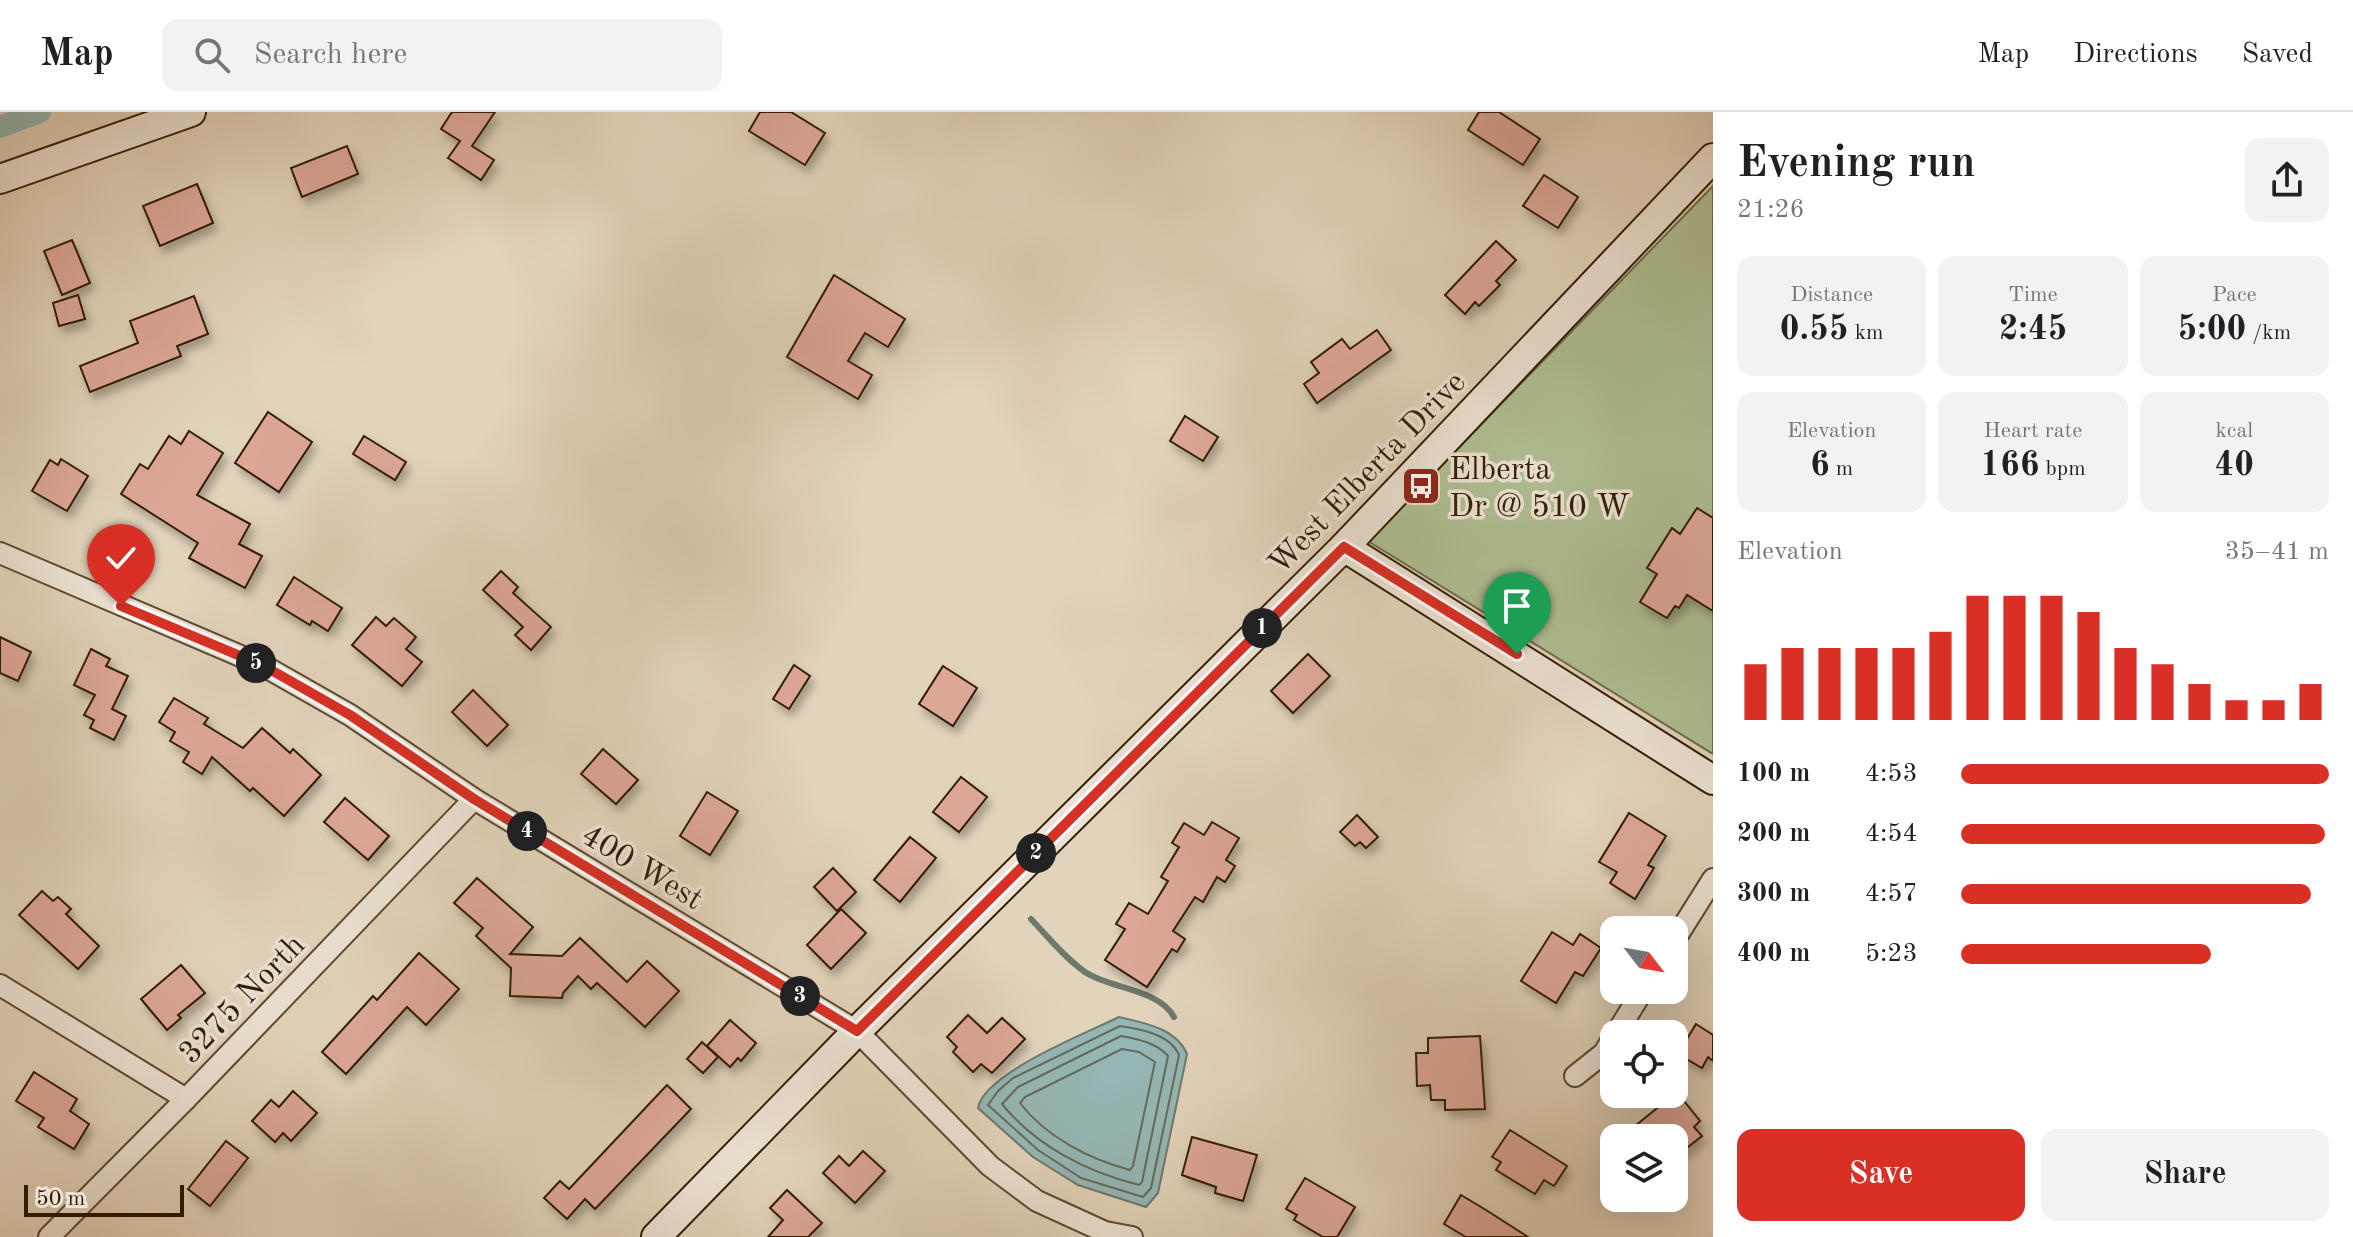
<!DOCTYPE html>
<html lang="en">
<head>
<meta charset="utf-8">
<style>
  body { margin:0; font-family:"Old Standard TT",serif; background:#f2f2f2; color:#202124; height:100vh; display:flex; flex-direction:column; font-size:30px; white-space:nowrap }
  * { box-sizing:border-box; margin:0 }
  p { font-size:26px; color:#757577 }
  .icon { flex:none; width:44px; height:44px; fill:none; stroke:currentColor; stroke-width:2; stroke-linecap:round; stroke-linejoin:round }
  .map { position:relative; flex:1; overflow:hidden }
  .sheet { display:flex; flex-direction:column; background:#fff; width:640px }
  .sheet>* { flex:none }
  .needle { width:52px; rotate:121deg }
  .fabs { position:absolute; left:1600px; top:804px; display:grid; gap:16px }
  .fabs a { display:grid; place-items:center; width:88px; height:88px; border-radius:16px; background:#fff; box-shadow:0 8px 32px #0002; font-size:40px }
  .scale { position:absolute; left:24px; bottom:20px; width:160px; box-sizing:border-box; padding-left:8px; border:4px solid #321d02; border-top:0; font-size:22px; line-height:28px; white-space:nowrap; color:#321d02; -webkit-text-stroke:6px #ece2d3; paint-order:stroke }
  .pin { position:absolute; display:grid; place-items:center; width:68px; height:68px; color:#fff; margin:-82px -34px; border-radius:50% 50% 50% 0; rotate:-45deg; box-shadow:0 0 8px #0007 }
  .pin .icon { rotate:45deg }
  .km { position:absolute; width:40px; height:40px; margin:-20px; border-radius:50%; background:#222; color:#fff; font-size:22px; line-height:40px; text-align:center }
  .round { display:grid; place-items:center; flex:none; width:84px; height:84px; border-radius:16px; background:#f2f2f2 }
  .headline { display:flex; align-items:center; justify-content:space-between; height:136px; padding:0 24px }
  h1 { font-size:44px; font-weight:600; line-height:60px }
  .stats { display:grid; grid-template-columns:repeat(3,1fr); gap:12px; height:136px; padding:8px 24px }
  .stats div { display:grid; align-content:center; border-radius:16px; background:#f2f2f2; text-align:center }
  .stats b { font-size:34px; font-weight:600 }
  .stats small { font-size:22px; font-weight:400 }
  .stats p { font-size:22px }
  .chart { height:224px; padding:16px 24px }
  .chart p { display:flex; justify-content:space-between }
  .chart svg { width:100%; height:144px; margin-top:8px; stroke:#d93025; stroke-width:6 }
  .primary-button { display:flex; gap:16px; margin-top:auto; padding:16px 24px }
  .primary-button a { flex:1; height:92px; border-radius:16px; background:#d93025; color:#fff; font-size:32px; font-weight:600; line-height:92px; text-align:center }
  .primary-button a+a { background:#f2f2f2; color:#202124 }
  ul { padding:0 24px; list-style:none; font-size:26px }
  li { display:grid; grid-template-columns:128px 96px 1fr; align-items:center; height:60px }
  li i { height:20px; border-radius:10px; background:#d93025 }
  header { display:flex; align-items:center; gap:48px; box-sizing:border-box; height:112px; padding:0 40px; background:#fff; border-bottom:2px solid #e0e0e0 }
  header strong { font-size:38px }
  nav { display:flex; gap:44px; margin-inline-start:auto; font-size:28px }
  .search { width:560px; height:72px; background:#f2f2f2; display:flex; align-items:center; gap:20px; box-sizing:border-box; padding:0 28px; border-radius:16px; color:#757577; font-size:30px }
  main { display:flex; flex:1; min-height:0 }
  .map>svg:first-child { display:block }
  .green { fill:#afbe93; stroke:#706e4a; stroke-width:2 }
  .water { fill:#95b7b5; stroke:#6d796d; stroke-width:2 }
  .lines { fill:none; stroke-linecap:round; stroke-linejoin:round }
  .shore { stroke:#646a5c; stroke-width:2 }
  .stream { stroke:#6d796d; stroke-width:6 }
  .canal { stroke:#95b7b5; stroke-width:22 }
  .building { fill:#dda798; stroke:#321d02; stroke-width:2; filter:url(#shadow) }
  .street-casing { stroke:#5e4a30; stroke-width:24 }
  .secondary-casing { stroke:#321d02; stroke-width:32 }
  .street { stroke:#ece2d3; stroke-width:20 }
  .secondary { stroke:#ece2d3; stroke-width:28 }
  .route-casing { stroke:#fff; stroke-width:16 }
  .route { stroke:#d93025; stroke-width:10 }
  .labels { text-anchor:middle; stroke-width:7; stroke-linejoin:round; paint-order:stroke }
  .poi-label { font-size:32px; fill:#321d02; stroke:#ece2d3; text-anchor:start }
  .street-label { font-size:32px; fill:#321d02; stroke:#ece2d3 }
</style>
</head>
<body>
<header>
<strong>Map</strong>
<div class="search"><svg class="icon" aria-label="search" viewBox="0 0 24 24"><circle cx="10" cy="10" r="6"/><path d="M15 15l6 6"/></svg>Search here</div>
<nav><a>Map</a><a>Directions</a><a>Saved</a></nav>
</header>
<main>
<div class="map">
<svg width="1713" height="1125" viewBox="0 0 1713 1125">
  <defs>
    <filter id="shadow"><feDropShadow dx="4" dy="7" stdDeviation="4" flood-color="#0004"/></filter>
  </defs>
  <rect width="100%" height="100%" fill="#e2d3bb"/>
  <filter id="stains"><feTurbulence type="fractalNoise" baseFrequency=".0025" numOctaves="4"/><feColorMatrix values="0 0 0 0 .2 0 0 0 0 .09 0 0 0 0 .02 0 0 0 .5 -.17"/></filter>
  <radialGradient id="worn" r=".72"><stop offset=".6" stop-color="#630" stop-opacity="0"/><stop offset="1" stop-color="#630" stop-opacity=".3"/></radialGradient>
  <!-- green -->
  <path class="green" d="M1713,74V642L1368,429Z"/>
  <!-- water -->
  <path class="water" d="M1119,905C1144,911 1176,916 1187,942L1158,1081L1146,1095L1078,1073L1033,1045L978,996C984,961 1087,921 1119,905Z"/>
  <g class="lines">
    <!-- shore -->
    <g class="shore">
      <path d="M1120,914C1140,917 1170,922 1179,943L1151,1076L1143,1085L1081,1066L1038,1038L988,993L998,979L1013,966Z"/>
      <path d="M1121,924C1138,927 1157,931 1168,944L1142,1070L1139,1073C1087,1060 1036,1034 1002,992L1018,975Z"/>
      <path d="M1122,937L1139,940L1155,950L1133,1054L1130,1058C1089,1047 1046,1025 1020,991L1025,985Z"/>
    </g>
    <!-- stream -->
    <path class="stream" d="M1031,807C1048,825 1064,845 1085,860C1110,877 1159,877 1174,905"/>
    <!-- canal -->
    <path class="canal" d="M0,15L40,0"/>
  </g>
  <!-- building -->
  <g class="building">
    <path d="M452,0H495L472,34L494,48L481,68L448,46L460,29L441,17Z"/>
    <path d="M760,0H791L825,21L805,53L749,19Z"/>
    <path d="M1479,0H1499L1540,27L1523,53L1468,18Z"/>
    <path d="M347,34L358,62L302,85L291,56Z"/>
    <path d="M1544,63L1578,85L1558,116L1523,94Z"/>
    <path d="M197,72L213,111L160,134L143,94Z"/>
    <path d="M72,128L90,171L62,183L44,139Z"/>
    <path d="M1496,129L1516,148L1496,169L1500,173L1479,194L1475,190L1465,202L1445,183Z"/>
    <path d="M834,163L905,207L888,235L865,221L848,249L872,263L858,287L787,245Z"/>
    <path d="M78,183L85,207L59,214L53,191Z"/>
    <path d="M194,184L208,222L177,234L181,244L90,280L80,254L138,231L130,209Z"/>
    <path d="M1377,218L1391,238L1317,291L1304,272L1319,261L1311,250L1342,227L1350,237Z"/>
    <path d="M268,300L312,330L279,380L235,351Z"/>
    <path d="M1185,304L1218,325L1203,349L1170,329Z"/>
    <path d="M189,319L223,341L197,383L250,412L239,432L262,444L245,476L189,446L198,431L121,382L140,352L148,357L169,324L181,332Z"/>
    <path d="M364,324L406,350L395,368L353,342Z"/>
    <path d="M61,347L88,364L67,399L32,379L50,348L58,353Z"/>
    <path d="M1697,396L1713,406V499L1687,483L1679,496L1675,494L1667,506L1640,490L1657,462L1647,456L1672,416L1680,422Z"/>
    <path d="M501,459L518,475L513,481L551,515L531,538L515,523L523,515L483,478Z"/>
    <path d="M294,465L342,496L328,519L312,509L310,513L277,493Z"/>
    <path d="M376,505L386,514L394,506L416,525L406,537L422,550L402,574L352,533Z"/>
    <path d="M0,525L31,540L18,569L0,561Z"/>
    <path d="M91,537L110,547L106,554L128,564L112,597L126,604L114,628L90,616L94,608L84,603L95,583L74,573Z"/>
    <path d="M1308,542L1330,564L1293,601L1271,579Z"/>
    <path d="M794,553L810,564L789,597L773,587Z"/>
    <path d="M943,554L977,576L953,614L919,592Z"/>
    <path d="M473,578L508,613L487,634L452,600Z"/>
    <path d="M174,586L208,606L204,612L243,636L262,616L290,641L293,637L321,663L284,704L253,676L250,679L212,645L202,662L183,650L189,640L170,629L175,620L159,610Z"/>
    <path d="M603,637L638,668L616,692L581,662Z"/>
    <path d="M961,665L987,685L959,720L933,700Z"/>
    <path d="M707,680L738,699L710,743L680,724Z"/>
    <path d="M345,686L389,724L368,748L324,710Z"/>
    <path d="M1629,701L1666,724L1648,753L1654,756L1635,787L1610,771L1617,760L1599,750Z"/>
    <path d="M1357,703L1378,725L1366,736L1360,730L1355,734L1340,720Z"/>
    <path d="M1212,710L1239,726L1226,748L1235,754L1225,770L1217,765L1203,790L1195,785L1173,819L1185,827L1177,840L1172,837L1147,875L1105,848L1125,817L1116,812L1129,791L1148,802L1168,769L1161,765L1179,735L1172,731L1184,711L1204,723Z"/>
    <path d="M910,725L936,746L900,790L874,768Z"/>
    <path d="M833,756L856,780L837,799L814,775Z"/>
    <path d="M477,766L533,815L510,842L562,844L580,826L627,870L647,849L679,879L645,915L597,871L591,877L578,864L563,881L562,886L510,884L511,856L476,824L483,816L454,791Z"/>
    <path d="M42,779L53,789L58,785L71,797L66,802L99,834L78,857L19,803Z"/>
    <path d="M841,797L866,821L831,857L807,833Z"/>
    <path d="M1552,820L1573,833L1580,822L1601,836L1583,864L1575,860L1556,891L1521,869Z"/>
    <path d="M419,841L459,877L426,913L407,895L346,962L322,940L373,884L377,888Z"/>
    <path d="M181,853L205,881L178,903L181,906L167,918L141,887Z"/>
    <path d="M968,903L987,921L1002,906L1025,927L992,961L981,952L973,960L953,940L957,935L947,925Z"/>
    <path d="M730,908L756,931L741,949L738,946L730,955L707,934Z"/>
    <path d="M1696,912L1713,923V949L1708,945L1702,956L1678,942Z"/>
    <path d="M1480,924L1485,997L1445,998V988H1431L1430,973L1417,974L1416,941H1428V926Z"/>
    <path d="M702,930L718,945L703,961L687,947Z"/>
    <path d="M34,960L77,987L70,999L89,1012L74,1037L38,1015L44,1006L16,989Z"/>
    <path d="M667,973L691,997L595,1097L585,1087L567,1107L544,1086L560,1069L569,1077Z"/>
    <path d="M293,979L317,1001L291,1029L283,1021L275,1030L252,1009L271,988L279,995Z"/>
    <path d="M1680,984L1700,1009L1694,1015L1702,1024L1674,1046V1026H1620L1666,989L1669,994Z"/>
    <path d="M1510,1018L1567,1054L1554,1074L1544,1068L1535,1082L1496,1058L1501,1050L1492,1045Z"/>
    <path d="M1192,1025L1257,1043L1243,1089L1215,1081L1216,1075L1182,1063Z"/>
    <path d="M226,1029L248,1046L210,1094L188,1077Z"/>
    <path d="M863,1039L885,1059L855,1091L823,1061L839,1044L849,1054Z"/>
    <path d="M1305,1066L1355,1095L1337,1125H1323L1294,1108L1297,1103L1286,1097Z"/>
    <path d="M787,1078L822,1111L808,1125H768L783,1108L770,1096Z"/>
    <path d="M1461,1083L1486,1098L1528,1125H1466L1444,1112Z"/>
  </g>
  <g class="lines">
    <defs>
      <g id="street">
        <path d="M0,441L264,554L350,603L474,687L857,919L990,1054L1037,1089L1105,1120L1132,1125"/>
        <path d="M1674,829L1713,767"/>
        <path d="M0,873L186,987"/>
        <path d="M1616,922L1643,878"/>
        <path d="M1575,964L1604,941L1614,924"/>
        <path d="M49,1125L186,987L474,687"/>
      </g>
      <g id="secondary">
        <path d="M0,67L191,0"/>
        <path d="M1344,435L1713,668"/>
        <path d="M656,1125L857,919L1344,435L1713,46"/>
      </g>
    </defs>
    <!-- street casing -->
    <use href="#street" class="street-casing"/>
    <!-- secondary casing -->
    <use href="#secondary" class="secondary-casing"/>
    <!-- street -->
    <use href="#street" class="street"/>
    <!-- secondary -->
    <use href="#secondary" class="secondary"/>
  </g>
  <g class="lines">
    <defs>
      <path id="route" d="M121,494L264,554L350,603L474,687L857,919L1344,435L1517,542"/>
    </defs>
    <!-- route casing -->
    <use href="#route" class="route-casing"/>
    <!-- route -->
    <use href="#route" class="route"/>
  </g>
  <!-- icons -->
  <defs>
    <symbol id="bus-square" viewBox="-11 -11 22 22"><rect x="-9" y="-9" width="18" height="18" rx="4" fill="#8f2418" stroke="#ece2d3"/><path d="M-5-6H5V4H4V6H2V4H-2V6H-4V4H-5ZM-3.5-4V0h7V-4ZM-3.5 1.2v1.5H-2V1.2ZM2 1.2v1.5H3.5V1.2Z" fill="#fff"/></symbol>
  </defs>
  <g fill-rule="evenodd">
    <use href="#bus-square" x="1399" y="352" width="44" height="44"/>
  </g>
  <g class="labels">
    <!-- poi labels -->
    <g class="poi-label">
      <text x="1449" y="367">Elberta<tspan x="1449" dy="37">Dr @ 510 W</tspan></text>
    </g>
    <!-- street labels -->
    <g class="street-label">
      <text transform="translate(1366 360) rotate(-46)" y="11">West Elberta Drive</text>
      <text transform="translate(643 754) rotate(31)" y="11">400 West</text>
      <text transform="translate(241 886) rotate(-46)" y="11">3275 North</text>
    </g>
  </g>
  <rect width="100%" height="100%" filter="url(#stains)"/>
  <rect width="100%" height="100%" fill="url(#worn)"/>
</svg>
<div class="fabs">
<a><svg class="needle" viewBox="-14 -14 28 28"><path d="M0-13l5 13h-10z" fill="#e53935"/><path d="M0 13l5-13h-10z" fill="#757577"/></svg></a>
<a><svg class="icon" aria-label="locate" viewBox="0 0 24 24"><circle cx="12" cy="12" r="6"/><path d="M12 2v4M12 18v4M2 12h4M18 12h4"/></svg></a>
<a><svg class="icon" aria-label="layers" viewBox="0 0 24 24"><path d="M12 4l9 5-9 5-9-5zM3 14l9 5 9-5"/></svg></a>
</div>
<div class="scale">50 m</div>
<div class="pin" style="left:1517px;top:542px;background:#1e9e55"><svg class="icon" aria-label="arrive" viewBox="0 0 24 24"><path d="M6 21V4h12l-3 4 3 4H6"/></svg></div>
<div class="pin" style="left:121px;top:494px;background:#d93025"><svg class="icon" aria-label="check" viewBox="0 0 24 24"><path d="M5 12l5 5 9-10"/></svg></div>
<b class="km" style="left:1262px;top:516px">1</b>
<b class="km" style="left:1036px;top:741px">2</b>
<b class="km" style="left:800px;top:884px">3</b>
<b class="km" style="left:527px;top:719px">4</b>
<b class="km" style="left:256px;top:551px">5</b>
</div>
<section class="sheet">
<div class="headline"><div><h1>Evening run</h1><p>21:26</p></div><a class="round"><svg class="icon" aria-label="share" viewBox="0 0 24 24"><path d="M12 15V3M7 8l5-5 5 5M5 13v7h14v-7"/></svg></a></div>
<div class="stats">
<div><p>Distance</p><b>0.55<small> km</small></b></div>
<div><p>Time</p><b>2:45</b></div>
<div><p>Pace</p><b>5:00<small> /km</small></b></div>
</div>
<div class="stats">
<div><p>Elevation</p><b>6<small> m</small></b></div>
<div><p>Heart rate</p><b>166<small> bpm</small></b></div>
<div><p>kcal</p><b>40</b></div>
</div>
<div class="chart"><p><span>Elevation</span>35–41 m</p>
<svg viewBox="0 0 160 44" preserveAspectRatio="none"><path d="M5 44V27M15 44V22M25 44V22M35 44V22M45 44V22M55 44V17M65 44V6M75 44V6M85 44V6M95 44V11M105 44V22M115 44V27M125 44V33M135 44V38M145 44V38M155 44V33"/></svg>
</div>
<ul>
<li><b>100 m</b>4:53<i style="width:100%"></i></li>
<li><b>200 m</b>4:54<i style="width:99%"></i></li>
<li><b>300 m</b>4:57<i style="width:95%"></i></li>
<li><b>400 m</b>5:23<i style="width:68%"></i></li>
</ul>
<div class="primary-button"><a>Save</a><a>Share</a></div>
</section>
</main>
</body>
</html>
